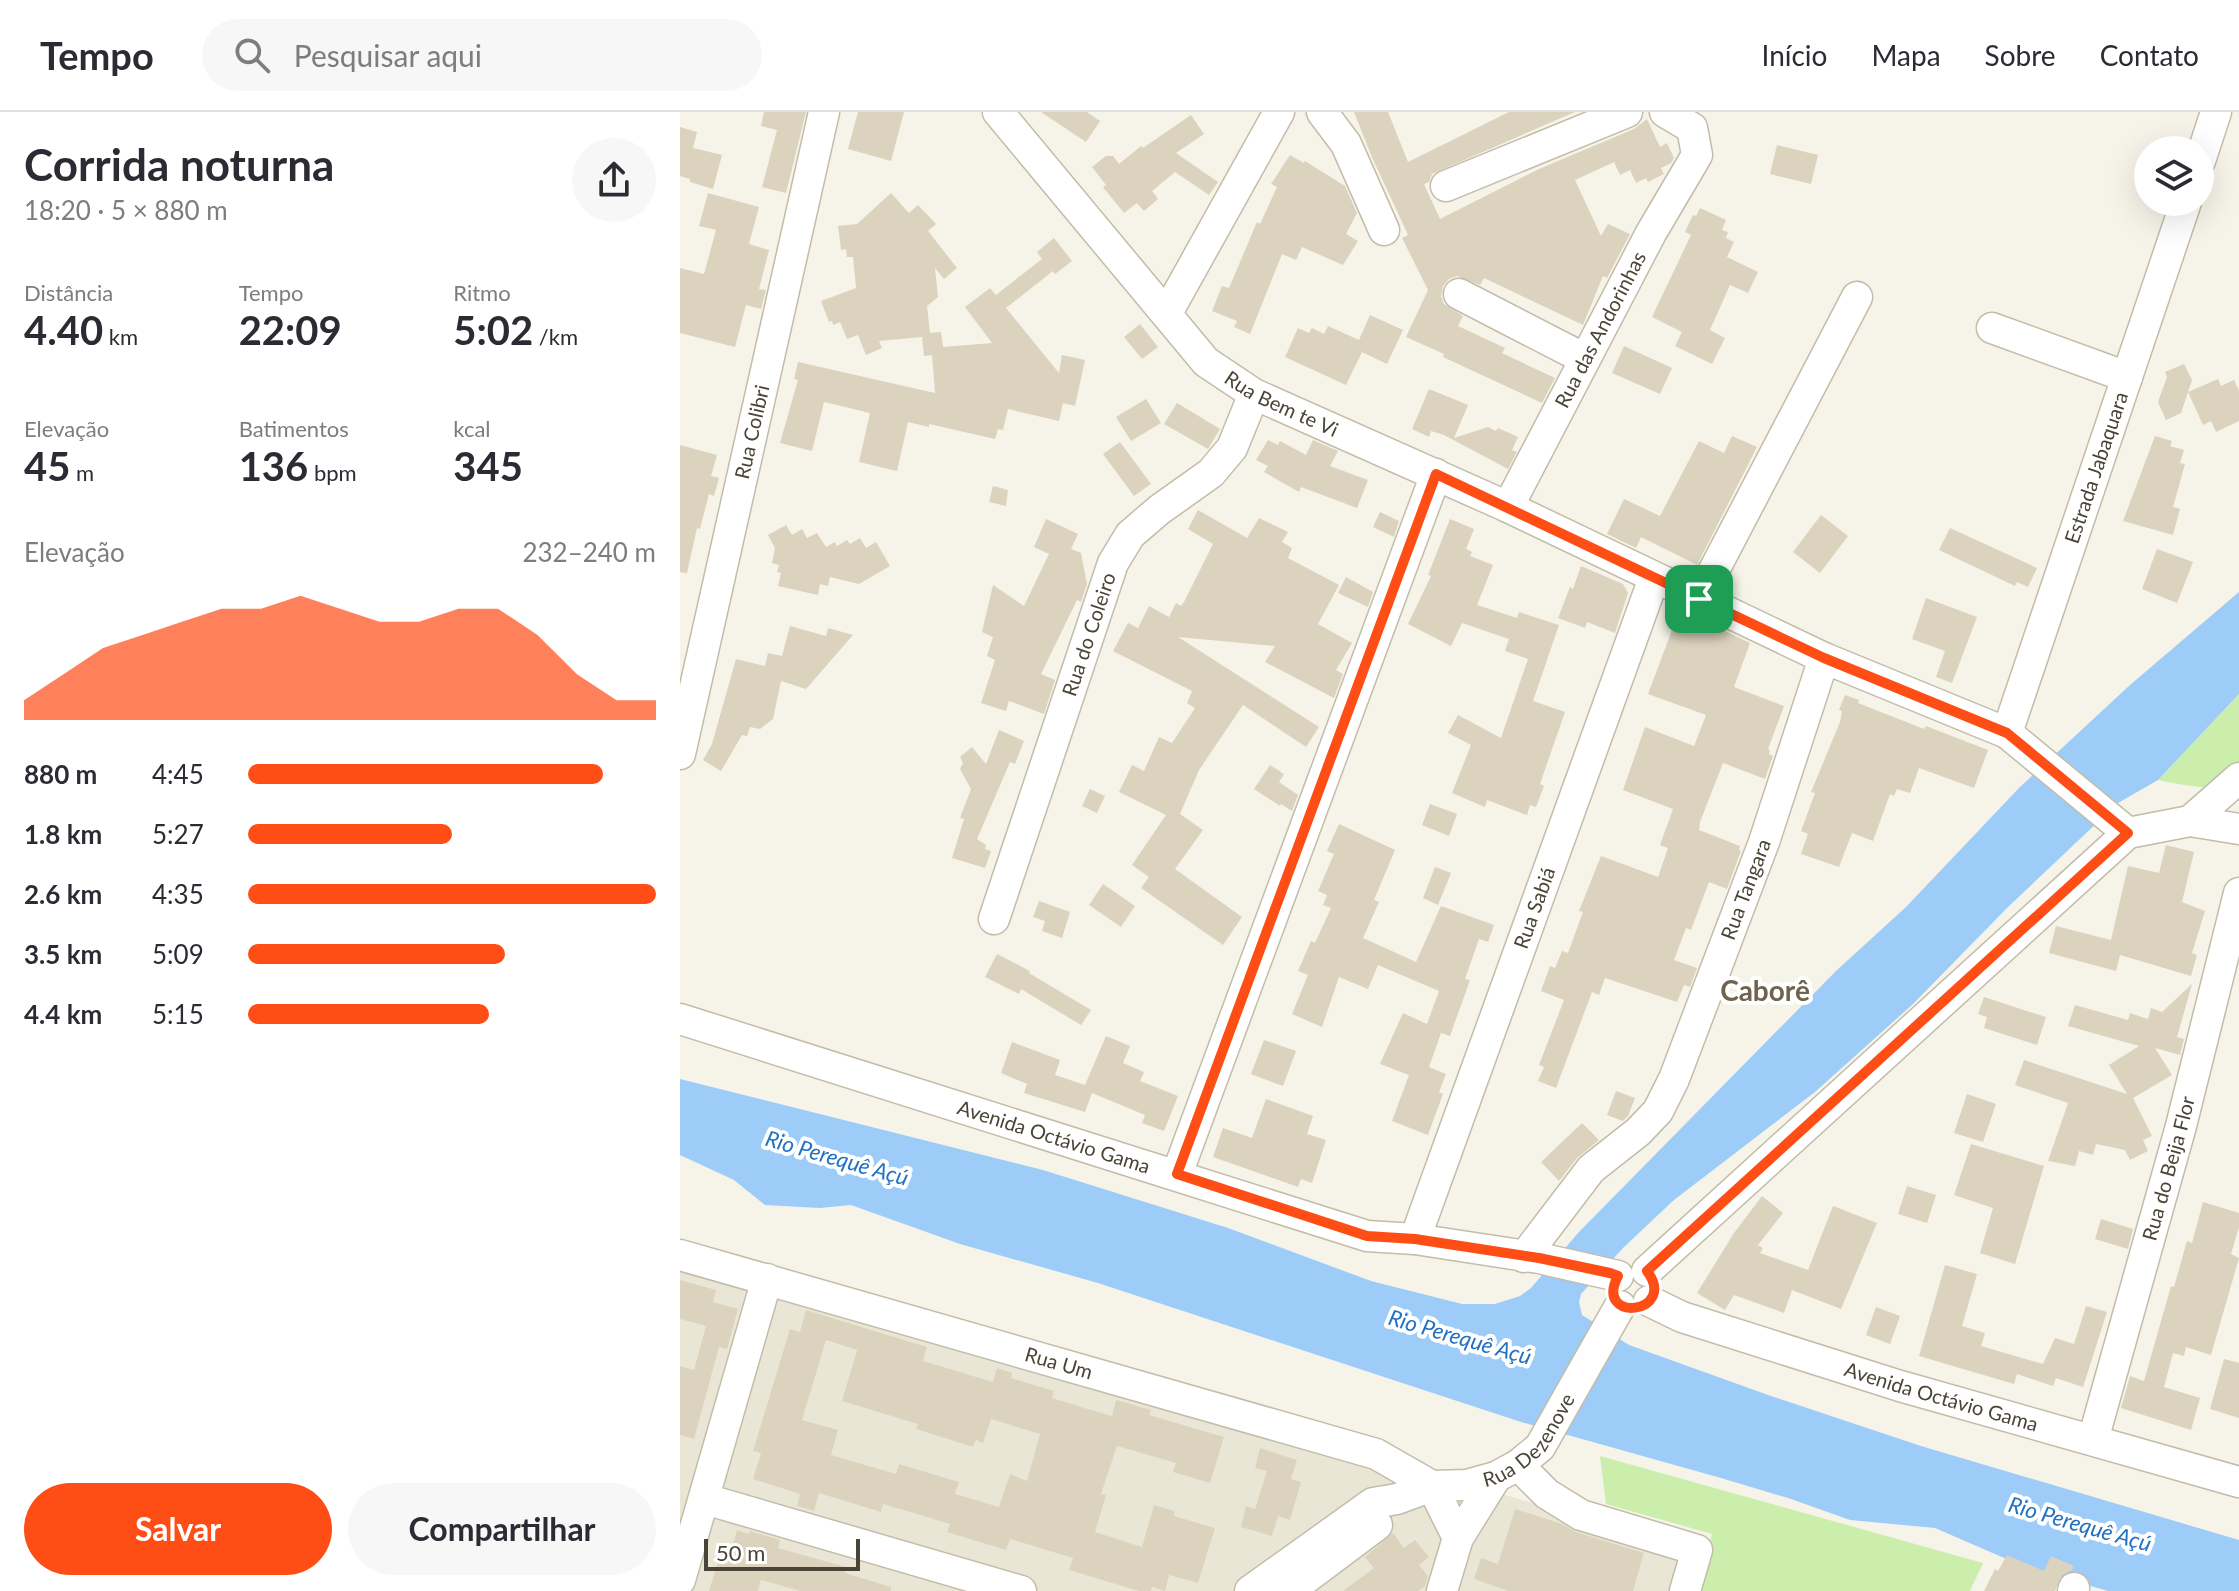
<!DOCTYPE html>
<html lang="pt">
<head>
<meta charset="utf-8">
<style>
  body { margin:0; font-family:Lato,sans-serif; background:#f7f7f7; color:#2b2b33; height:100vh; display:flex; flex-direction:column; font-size:30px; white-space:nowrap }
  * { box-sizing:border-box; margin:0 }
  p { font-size:26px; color:#7c7c81 }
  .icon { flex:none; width:44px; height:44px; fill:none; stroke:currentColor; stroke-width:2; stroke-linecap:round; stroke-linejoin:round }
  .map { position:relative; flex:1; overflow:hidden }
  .sheet { display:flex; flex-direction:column; background:#fff; width:680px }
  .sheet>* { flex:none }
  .fabs { position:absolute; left:1454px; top:24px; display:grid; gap:16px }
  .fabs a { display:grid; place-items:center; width:80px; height:80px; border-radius:50%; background:#fff; box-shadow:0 8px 32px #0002; font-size:40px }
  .scale { position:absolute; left:24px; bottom:20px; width:156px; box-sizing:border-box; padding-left:8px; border:4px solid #4a4436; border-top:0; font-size:22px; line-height:28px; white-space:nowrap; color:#4a4436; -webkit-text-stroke:6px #fff; paint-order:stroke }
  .pin { position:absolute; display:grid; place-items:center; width:68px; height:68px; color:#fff; margin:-34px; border-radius:16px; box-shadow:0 4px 12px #0006 }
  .round { display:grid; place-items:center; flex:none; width:84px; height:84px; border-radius:42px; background:#f7f7f7 }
  .summary { display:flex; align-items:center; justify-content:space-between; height:136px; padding:0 24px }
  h1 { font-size:44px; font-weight:700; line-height:60px }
  .stats { display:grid; grid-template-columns:repeat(3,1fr); gap:12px; height:136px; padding:8px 24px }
  .stats div { display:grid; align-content:center }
  .stats b { font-size:40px; font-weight:700 }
  .stats small { font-size:22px; font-weight:400 }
  .stats p { font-size:22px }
  .chart { height:224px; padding:16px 24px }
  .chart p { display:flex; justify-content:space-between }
  .chart svg { width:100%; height:144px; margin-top:8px; fill:#ff4d16; opacity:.7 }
  .action { display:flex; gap:16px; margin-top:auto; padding:16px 24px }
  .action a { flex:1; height:92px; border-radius:48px; background:#ff4d16; color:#fff; font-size:32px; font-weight:700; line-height:92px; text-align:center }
  .action a+a { background:#f7f7f7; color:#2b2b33 }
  ul { padding:0 24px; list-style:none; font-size:26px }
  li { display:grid; grid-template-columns:128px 96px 1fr; align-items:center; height:60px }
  li i { height:20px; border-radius:10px; background:#ff4d16 }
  header { display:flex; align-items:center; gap:48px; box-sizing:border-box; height:112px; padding:0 40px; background:#fff; border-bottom:2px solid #e1e1e2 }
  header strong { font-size:38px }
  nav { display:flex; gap:44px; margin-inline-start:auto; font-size:28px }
  .search { width:560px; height:72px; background:#f7f7f7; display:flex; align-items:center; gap:20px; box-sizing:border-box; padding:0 28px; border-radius:44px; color:#7c7c81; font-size:30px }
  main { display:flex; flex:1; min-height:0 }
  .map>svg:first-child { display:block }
  .residential { fill:#eae6d6 }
  .green { fill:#cbeead }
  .water { fill:#9eccf9 }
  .building { fill:#dcd3bf; fill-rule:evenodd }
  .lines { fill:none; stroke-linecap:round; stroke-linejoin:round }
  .minor-casing { stroke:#c3bca9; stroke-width:33 }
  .minor { stroke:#fff; stroke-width:30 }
  .route-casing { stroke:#fff; stroke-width:16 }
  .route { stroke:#ff4d16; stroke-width:10 }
  .labels { text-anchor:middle; stroke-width:8; stroke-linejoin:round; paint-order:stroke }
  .street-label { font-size:20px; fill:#4a4436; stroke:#fff }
  .water-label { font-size:22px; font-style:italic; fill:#2171c4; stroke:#fff }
  .district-label { font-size:28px; font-weight:bold; fill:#6e634c; stroke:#fff }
</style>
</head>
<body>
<header>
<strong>Tempo</strong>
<div class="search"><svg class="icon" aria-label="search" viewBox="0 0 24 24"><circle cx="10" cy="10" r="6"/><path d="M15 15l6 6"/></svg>Pesquisar aqui</div>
<nav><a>Início</a><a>Mapa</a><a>Sobre</a><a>Contato</a></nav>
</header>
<main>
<section class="sheet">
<div class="summary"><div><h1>Corrida noturna</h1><p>18:20 · 5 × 880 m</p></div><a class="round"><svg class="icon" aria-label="share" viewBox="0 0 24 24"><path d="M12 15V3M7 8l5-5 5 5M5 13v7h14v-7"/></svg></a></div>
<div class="stats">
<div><p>Distância</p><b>4.40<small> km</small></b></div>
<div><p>Tempo</p><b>22:09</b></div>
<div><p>Ritmo</p><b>5:02<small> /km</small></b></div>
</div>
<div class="stats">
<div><p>Elevação</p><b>45<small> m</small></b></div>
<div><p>Batimentos</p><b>136<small> bpm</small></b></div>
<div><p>kcal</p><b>345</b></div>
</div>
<div class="chart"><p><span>Elevação</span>232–240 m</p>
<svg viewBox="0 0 160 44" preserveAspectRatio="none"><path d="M0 44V38L10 30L20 22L30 18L40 14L50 10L60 10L70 6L80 10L90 14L100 14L110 10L120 10L130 18L140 30L150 38L160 38V44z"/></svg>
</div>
<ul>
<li><b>880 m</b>4:45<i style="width:87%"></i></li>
<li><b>1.8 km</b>5:27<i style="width:50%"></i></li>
<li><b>2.6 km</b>4:35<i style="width:100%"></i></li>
<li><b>3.5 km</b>5:09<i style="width:63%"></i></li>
<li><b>4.4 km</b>5:15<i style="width:59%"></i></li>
</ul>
<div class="action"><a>Salvar</a><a>Compartilhar</a></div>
</section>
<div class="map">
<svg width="1559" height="1479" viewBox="0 0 1559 1479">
  <rect width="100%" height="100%" fill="#f6f3e8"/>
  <!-- residential -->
  <path class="residential" d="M0,1146L1017,1438L1005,1479H0Z"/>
  <!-- green -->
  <g class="green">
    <path d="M1559,582V671C1533,680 1504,673 1478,668Z"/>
    <path d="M920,1344L1303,1451L1290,1479H1017L1032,1422L926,1392Z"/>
  </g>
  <!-- water -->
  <path class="water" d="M1559,480V582L1478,668L1438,691L1328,795L1233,892L1135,980L994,1088L944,1135L901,1182L899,1190L902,1203L949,1233L1091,1284L1241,1334L1559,1428V1479H1428L1345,1455L1255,1416L1170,1408L1111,1387L1041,1366L841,1310L418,1171L280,1132L171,1093L140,1096L85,1093L54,1068L0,1043V967L363,1058L548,1116L691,1169L782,1192H815L840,1184L851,1176L898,1121L1156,859L1226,795L1339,676L1450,573Z"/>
  <!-- building -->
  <g class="building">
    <path d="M84,0H126L106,81L82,75L97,18L81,14Z"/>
    <path d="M178,0H224L211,49L168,37Z"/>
    <path d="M361,0H407L420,9L406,30Z"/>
    <path d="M674,0H708L728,50L829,0H895L752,62L749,70L744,72L760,107L859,57L954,17L967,7L980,35L987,31L994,46L991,51L981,56L984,62L968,70L966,66L956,71L950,58L940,63L934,50L895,68L921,124L928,112L950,122L927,166L923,164L903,213L804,166L800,173L777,164L769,167L763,174L761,184L764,192L783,204L778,214L825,236L822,241L875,266L862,291L763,245L764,242L726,225L748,178L722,126L728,123L691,43Z"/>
    <path d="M511,3L524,22L496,41L538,70L529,83L495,60L472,79L478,87L464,99L457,91L444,101L423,75L426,73L412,55L426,44H433L439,52L461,34L463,36Z"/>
    <path d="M0,15L17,20L13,36L42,43L33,77L10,70V67L0,64Z"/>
    <path d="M1097,33L1138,43L1131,72L1090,62Z"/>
    <path d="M610,43L624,51L625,49L665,74L677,101L666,122L678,129L663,153L622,135L616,148L602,142L570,222L554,215L557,209L532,199L542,174L549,176L577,110L580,112L597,75L591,72Z"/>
    <path d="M28,81L79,95L69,132L89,138L79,177L86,178L81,197L66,193L55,235L0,221V156L24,162L36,118L19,114Z"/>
    <path d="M211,81L229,101L238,93L256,112L248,119L277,156L264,167L255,156L258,185L247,194L250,221L261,220L263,235L312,231L285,195L310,176L316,183L362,147L357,140L374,126L392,149L375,162L373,159L326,196L379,261L382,243L405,248L395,294L383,291L379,309L328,297L323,318L318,317L315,327L249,312V315L228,310L217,359L179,350L190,301L144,290L132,339L100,331L118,268L114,267L118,250L255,281L252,243L244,244L242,225L199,229L202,236L186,243L178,223L167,227L160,210L153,213L152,209L149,210L141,189L176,176L173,145H167L166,137L161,138L158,114L177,112Z"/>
    <path d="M1020,96L1046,108L1042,118L1048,120L1046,126L1054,130L1047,145L1078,160L1068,181L1050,173L1030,218L1045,226L1032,252L995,234L1002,220L972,205L1011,123L1005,120L1013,103L1016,104Z"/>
    <path d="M690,203L723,218L707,252L682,240L666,273L605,245L618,216L629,221L632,216L644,222L648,214L679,228Z"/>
    <path d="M460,212L478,235L462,247L444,225Z"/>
    <path d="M944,234L992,256L980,282L932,261Z"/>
    <path d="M1504,252L1512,268L1501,301L1486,308L1478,290L1487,265L1485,260Z"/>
    <path d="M1538,267L1541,274L1554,268L1559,279V309L1536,320L1531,309L1523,313L1508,280Z"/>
    <path d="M749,277L788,293L774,326L808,315L816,319L818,316L838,325L832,338L837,340L828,357L764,323L751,319L749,325L732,317Z"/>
    <path d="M466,287L481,311L451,329L436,305Z"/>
    <path d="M497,291L540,317L528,337L484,312Z"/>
    <path d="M1052,324L1077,335L1017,453L961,425L956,436L927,422L944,387L980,404L1019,329L1044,341Z"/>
    <path d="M1475,324L1492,329L1490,334L1504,338L1500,351L1505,352L1493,395L1500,397L1493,423L1443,409Z"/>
    <path d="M588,328L598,333L600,329L626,343L633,328L658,339L650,354L688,368L677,396L621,375L619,380L584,360L588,354L576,348Z"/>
    <path d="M440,330L471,372L454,384L423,342Z"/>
    <path d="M0,333L37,343L31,364L39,366L34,384L29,382L20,417L17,416L7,461L0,460Z"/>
    <path d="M313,374L328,378L326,394L309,390Z"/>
    <path d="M518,398L567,426L579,406L608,420L602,430L612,436L608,446L659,473L638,512L672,531L656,558L663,562L654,586L585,550L595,534L498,525L639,615L626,635L563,593L519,658L500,702L523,718L495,757L562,805L543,833L461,776L469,765L452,753L486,703L439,680L452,653L464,659L479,625L492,631L515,596L507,591L512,579L433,539L448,511L458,516L469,494L489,505L496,491L501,494L504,490L533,432L508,417Z"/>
    <path d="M700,400L719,409L714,425L693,415Z"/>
    <path d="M1141,403L1168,424L1140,461L1113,440Z"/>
    <path d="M366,407L398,422L391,437L401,441L407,472L401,490L397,488L361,562L375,568L364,602L329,589L326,599L301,591L315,548L307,544L313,525L302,520L313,473L344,494L369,442L354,435Z"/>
    <path d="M770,407L794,417L786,437L792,440L790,444L813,453L797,493L837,506L839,500L879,513L853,589L885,600L860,672L864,674L856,695L850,693L847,703L807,688L805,695L772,681L791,633L768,621L778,603L821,626L848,547L825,539L829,527L782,511L771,534L728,512L751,464L748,463Z"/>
    <path d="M106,413L112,423L122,417L127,426L137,421L146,435L155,430L157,434L167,428L170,432L180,426L186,436L196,430L210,454L179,472L150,465L148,474L140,472L138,483L98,474L101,461L97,460L99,453L92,451L95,436L88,423Z"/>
    <path d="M1270,416L1357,456L1348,475L1337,470L1335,474L1259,438Z"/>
    <path d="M1477,437L1513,450L1497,491L1462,477Z"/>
    <path d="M901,454L943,472L948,481L935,521L907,510L905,516L878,506L890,475L893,477Z"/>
    <path d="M666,465L693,480L688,495L658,481Z"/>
    <path d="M1246,486L1297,505L1272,571L1256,565L1265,539L1232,527Z"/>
    <path d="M1004,499L1070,531L1054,575L1104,594L1088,637L1090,638L1089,642L1093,644L1085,667L1043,651L1020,710L1019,718L1060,734L1059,738L1061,739L1047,777L1029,770L1011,818L1006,816L994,848L1017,856L1010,875L1004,873L997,890L925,866L919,883L912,880L876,976L858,969L864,955L859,953L884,888L861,879L870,854L875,856L882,839L888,841L903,800L899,799L921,744L978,765L988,736L980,733L993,697L943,678L965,615L1014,634L1026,603L968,582L995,510L1000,512Z"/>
    <path d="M110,514L146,524L148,516L173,523L126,577L101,569L93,607L80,617L70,615L67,624L62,623L41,659L23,648L32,632L56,547L85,554L88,541L102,544Z"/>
    <path d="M1165,583L1179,588L1178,591L1244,617L1246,614L1308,638L1294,676L1239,656L1230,681L1217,677L1214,684L1210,682L1193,729L1172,721L1159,755L1121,742L1128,722L1121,719L1135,681L1131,680L1160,610L1162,599L1159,598Z"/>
    <path d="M319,618L344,629L335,652L330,650L297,727L306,733L305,737L311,739L305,756L272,746L284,707L280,706L291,677L280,657L283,651L280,645L292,635L306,652Z"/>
    <path d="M590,653L604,662L599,670L618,683L612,699L601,692L600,694L574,677Z"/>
    <path d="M410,677L425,684L417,701L402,694Z"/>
    <path d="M750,692L777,702L769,724L742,713Z"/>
    <path d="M659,712L715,738L694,788L699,790L683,826L736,850L761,794L814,813L808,830L799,827L785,867L790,868L770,924L761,921L749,955L766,962L759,980L763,982L748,1023L712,1009L729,963L700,952L723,901L747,912L759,879L698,853L688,877L659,865L642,915L612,902L628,863L618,859L631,829L635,831L651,796L643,793L647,783L638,779L654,742L647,739Z"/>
    <path d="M1486,733L1514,740L1502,790L1525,799L1512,841L1517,843L1511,864L1440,843L1436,859L1369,841L1376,814L1431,828L1448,754L1479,761Z"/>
    <path d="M755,755L771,761L758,793L743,786Z"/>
    <path d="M423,772L455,794L441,815L409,793Z"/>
    <path d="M359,789L390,800L382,826L362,819L365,809L353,805Z"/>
    <path d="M317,842L350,859L349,861L411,898L401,913L341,877L339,882L305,865Z"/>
    <path d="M1512,872L1497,925L1504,927L1500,943L1475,936L1492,963L1453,986L1472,1024L1463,1028L1468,1039L1450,1048L1445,1038L1416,1032L1413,1043L1399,1039L1395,1054L1368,1049L1388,991L1335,973L1344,948L1447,982L1429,953L1459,934L1388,914L1395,893L1448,908L1450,901L1468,907L1471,896L1482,900Z"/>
    <path d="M1304,885L1366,905L1357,933L1304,916L1307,905L1298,902Z"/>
    <path d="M426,924L450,934L443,951L464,960L460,969L498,984L484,1019L462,1011L465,1003L412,981L405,1000L344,981L347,972L321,961L332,930L380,948L375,963L405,973Z"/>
    <path d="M584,928L616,939L603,974L571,962Z"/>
    <path d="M936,979L955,986L948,1004L943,1009L927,1003Z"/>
    <path d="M1287,982L1316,992L1303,1030L1274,1021Z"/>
    <path d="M586,987L633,1004L627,1022L646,1028L632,1071L621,1067L618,1075L533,1045L543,1016L572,1026Z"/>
    <path d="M902,1011L919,1028L897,1046L879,1069L861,1050Z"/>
    <path d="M1291,1032L1364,1054L1335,1152L1300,1141L1313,1096L1274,1083Z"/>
    <path d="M1227,1074L1256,1083L1247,1111L1218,1102Z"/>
    <path d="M1082,1084L1103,1101L1078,1133L1083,1136L1080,1141L1128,1158L1153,1094L1197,1111L1161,1197L1112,1178L1104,1201L1054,1183L1045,1198L1017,1181L1054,1121Z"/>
    <path d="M1523,1090L1559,1101V1115L1551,1142L1559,1146L1531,1243L1506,1235L1504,1244L1493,1241L1484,1275L1520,1286L1511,1318L1441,1296L1450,1264L1464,1269L1491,1174L1494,1175L1507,1129L1512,1131Z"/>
    <path d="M1421,1107L1453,1117L1448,1137L1415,1127Z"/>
    <path d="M1265,1153L1297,1162L1282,1214L1305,1221L1301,1234L1363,1252L1375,1226L1394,1232L1406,1194L1427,1200L1403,1275L1376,1266L1373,1274L1337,1262L1334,1272L1239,1244Z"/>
    <path d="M0,1168L36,1178L33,1190L58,1197L47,1237L39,1235L14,1327L0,1323V1254L14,1258L26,1214L0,1207Z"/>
    <path d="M1196,1195L1220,1204L1210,1232L1186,1223Z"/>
    <path d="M126,1198L247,1235L243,1249L313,1270L317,1256L332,1261L331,1266L374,1279L372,1286L411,1298L432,1304L436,1288L471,1298L469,1303L544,1325L530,1371L493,1360L496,1351L437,1334L421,1382L426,1383L415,1420L462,1435L474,1393L495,1399L494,1404L535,1416L518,1471L489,1463L485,1479L472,1475L471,1479H459L389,1458L393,1446L330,1427L326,1438L267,1420L270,1412L227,1399L203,1392L201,1400L139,1381L134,1399L117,1394L120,1382L73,1367L81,1341L73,1339L110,1217L120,1220ZM146,1228L177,1238L162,1289L238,1312L236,1317L293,1335L296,1328L303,1331L311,1307L360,1322L347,1369L330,1362L319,1395L275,1382L279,1370L219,1352L216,1362L151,1343L158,1318L122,1308Z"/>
    <path d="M1544,1247L1559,1251V1306L1530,1297Z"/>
    <path d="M580,1336L617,1348L611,1367L621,1370L610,1408L598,1404L592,1424L561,1415L566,1394L575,1397L587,1359L575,1356Z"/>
    <path d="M835,1397L882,1412L896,1420L964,1441L953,1479H828L794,1467L801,1446L818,1452Z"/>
    <path d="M57,1418L69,1422L70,1419L100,1428L98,1436L166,1455L165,1461L211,1475V1479H120L81,1468L78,1479H29L42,1436L51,1439Z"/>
    <path d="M713,1421L724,1436L735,1428L749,1445L739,1453L748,1464L745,1474L738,1479H663L694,1456L685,1445Z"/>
    <path d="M1327,1443L1364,1459L1371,1444L1394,1454L1392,1458L1382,1463L1375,1479H1304L1315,1457L1318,1459Z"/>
  </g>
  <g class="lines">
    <defs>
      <g id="minor">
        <path id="s1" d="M318,0L526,250L574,282L828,395L1144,546L1327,621L1448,721"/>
        <path d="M642,0L666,32L704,118"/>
        <path d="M1520,49L1536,0"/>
        <path d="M766,74L947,0"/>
        <path d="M779,182L905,247"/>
        <path d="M487,201L599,0"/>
        <path d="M1312,216L1447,265"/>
        <path id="s2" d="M828,395L971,121L1017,43L1012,16L985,0"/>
        <path d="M1019,487L1177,185"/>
        <path id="s3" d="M1327,621L1506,90"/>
        <path id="s4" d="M0,642L144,0"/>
        <path d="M1510,709L1559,666"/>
        <path d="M1448,721L1510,709L1559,717"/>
        <path id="s5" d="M314,807L433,451L450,423L479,398L531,361L552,336L574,282"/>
        <path id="s6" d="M0,907L687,1124L735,1127L859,1146L938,1164"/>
        <path d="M497,1062L756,362"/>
        <path id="s7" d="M735,1127L974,466"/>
        <path id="s8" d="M0,1143L696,1342L752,1374L778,1426"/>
        <path id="s9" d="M844,1145L911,1057L958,1020L978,999L994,967L1084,730L1144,546"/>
        <path d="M967,1159L1448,721"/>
        <path id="s10" d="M969,1189L1002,1205L1220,1274L1559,1370"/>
        <path id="s11" d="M1413,1328L1501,1014L1559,781"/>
        <path d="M838,1353L867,1382L901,1403L1017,1438L1005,1479"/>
        <path d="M25,1387L341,1479"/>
        <path d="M0,1468L87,1167"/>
        <path id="s12" d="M570,1479L693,1391L717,1387L752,1374L787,1373L816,1365L838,1353L860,1335L940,1194"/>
        <path d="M609,1479L697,1413"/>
        <path d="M762,1479L778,1426L816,1365"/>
        <path d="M1393,1479L1394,1476"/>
      </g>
    </defs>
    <!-- minor casing -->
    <use href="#minor" class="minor-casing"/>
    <!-- minor -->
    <use href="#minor" class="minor"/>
  </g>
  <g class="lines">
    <defs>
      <path id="route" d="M756,362L1144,546L1327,621L1448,721L967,1159C999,1202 913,1212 938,1164L930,1161L859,1146L735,1127L687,1124L497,1062Z"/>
    </defs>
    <!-- route casing -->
    <use href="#route" class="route-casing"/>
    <!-- route -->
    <use href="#route" class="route"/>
  </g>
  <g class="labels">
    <!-- street labels -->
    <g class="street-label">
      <text dy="7" stroke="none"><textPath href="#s2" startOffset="200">Rua das Andorinhas</textPath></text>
      <text dy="7" stroke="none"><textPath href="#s1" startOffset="412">Rua Bem te Vi</textPath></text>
      <text dy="7" stroke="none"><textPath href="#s4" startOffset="330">Rua Colibri</textPath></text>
      <text dy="7" stroke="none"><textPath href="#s3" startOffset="280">Estrada Jabaquara</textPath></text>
      <text dy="7" stroke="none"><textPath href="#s5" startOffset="300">Rua do Coleiro</textPath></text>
      <text dy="7" stroke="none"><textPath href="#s9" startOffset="438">Rua Tangara</textPath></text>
      <text dy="7" stroke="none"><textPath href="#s7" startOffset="352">Rua Sabiá</textPath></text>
      <text dy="7" stroke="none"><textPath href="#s6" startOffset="392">Avenida Octávio Gama</textPath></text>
      <text dy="7" stroke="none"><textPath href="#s11" startOffset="282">Rua do Beija Flor</textPath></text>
      <text dy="7" stroke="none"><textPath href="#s8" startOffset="394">Rua Um</textPath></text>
      <text dy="7" stroke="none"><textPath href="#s10" startOffset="308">Avenida Octávio Gama</textPath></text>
      <text dy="7" stroke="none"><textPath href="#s12" startOffset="328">Rua Dezenove</textPath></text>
    </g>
    <!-- water labels -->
    <g class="water-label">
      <text transform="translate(157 1046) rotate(16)" y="8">Rio Perequê Açú</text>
      <text transform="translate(780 1225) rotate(16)" y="8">Rio Perequê Açú</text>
      <text transform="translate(1400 1412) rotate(16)" y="8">Rio Perequê Açú</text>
    </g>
    <!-- district labels -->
    <g class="district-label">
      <text x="1085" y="889">Caborê</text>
    </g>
  </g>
</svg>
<div class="fabs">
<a><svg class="icon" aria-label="layers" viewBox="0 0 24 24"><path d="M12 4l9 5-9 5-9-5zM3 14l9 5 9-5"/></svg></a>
</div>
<div class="scale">50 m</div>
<div class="pin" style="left:1019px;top:487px;background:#1e9e55"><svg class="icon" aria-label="arrive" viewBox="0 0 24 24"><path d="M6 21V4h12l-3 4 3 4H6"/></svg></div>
</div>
</main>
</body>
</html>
